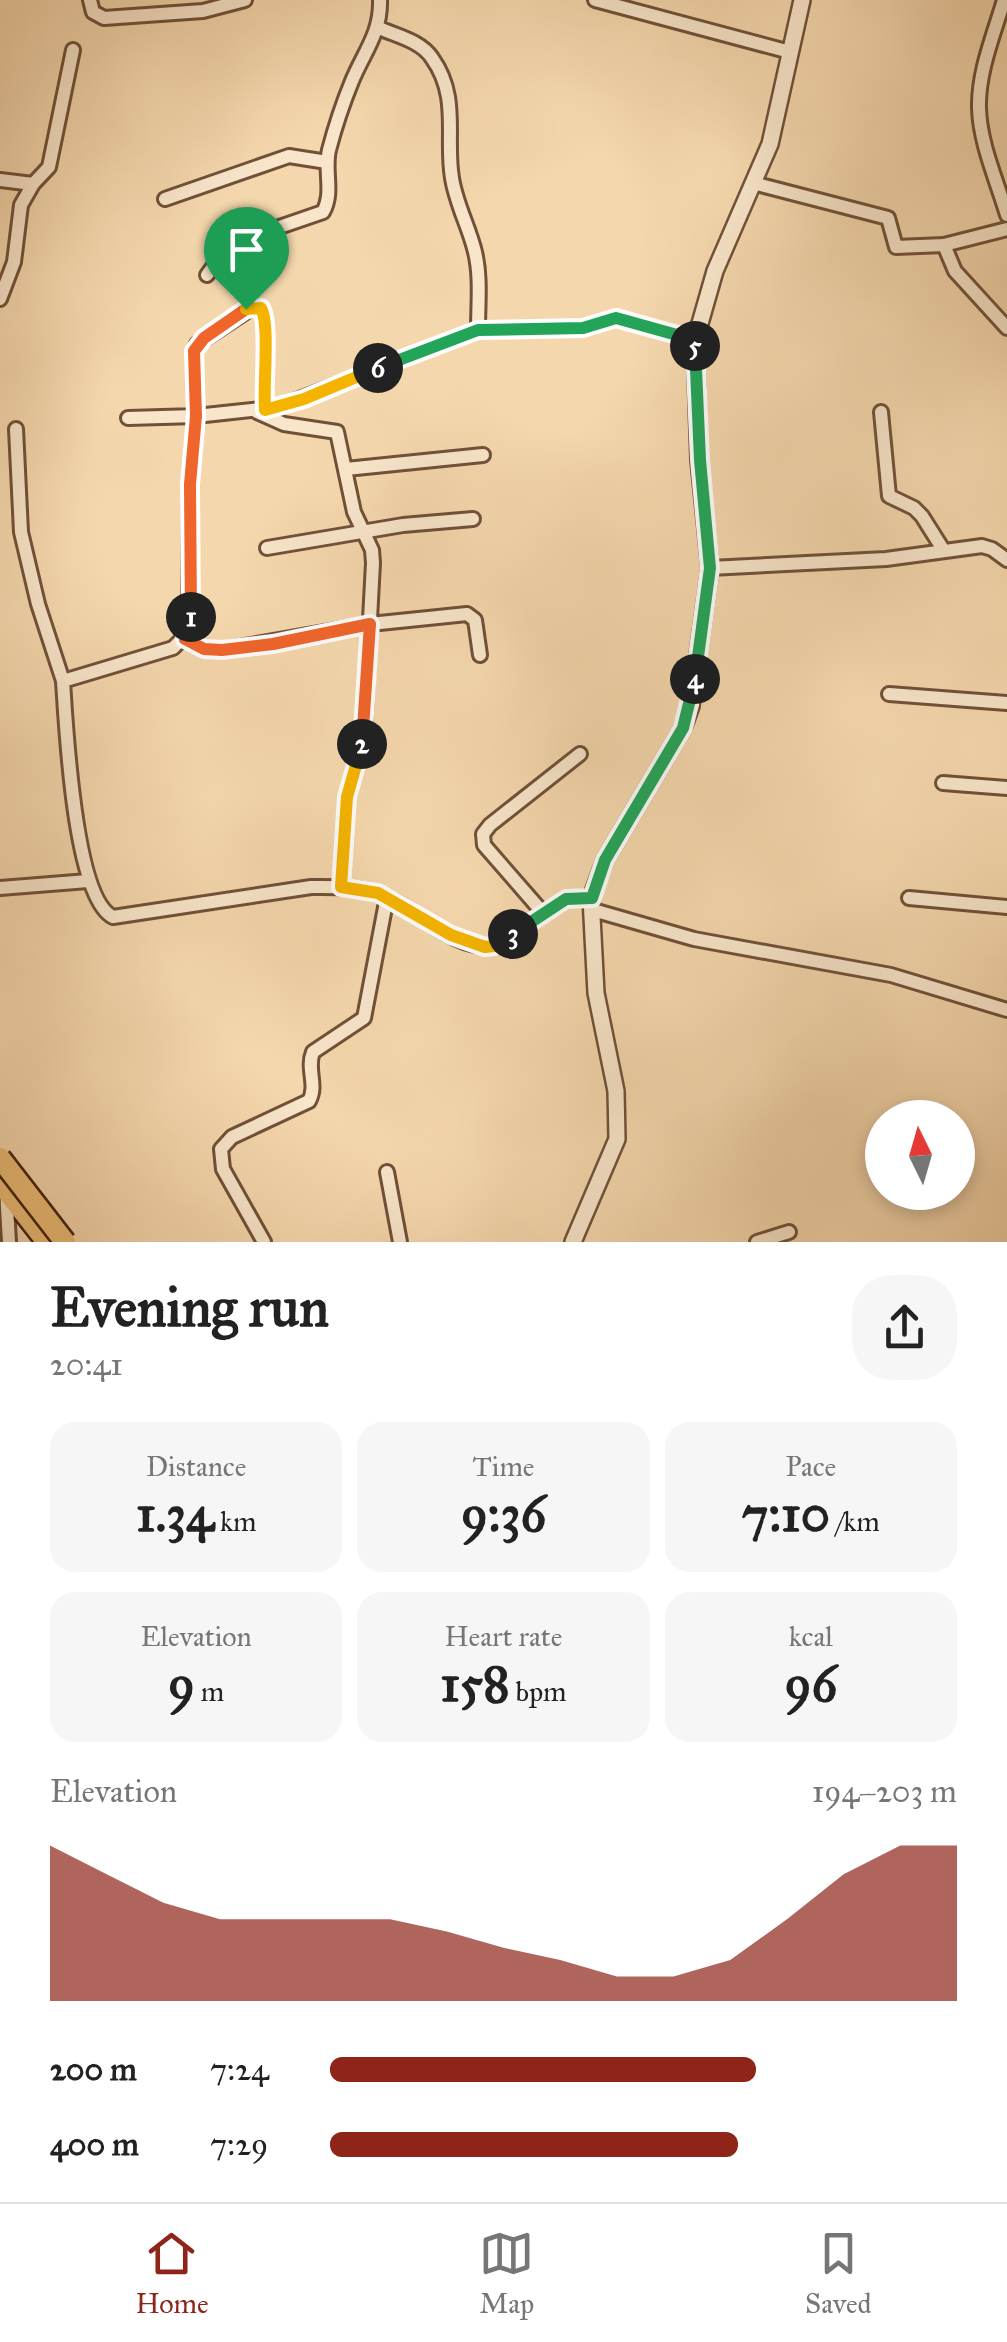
<!DOCTYPE html>
<html lang="en">
<head>
<meta charset="utf-8">
<style>
  body { margin:0; font-family:"IM FELL Great Primer",serif; background:#f6f6f6; color:#222; height:100vh; display:flex; flex-direction:column; font-size:38px; white-space:nowrap }
  * { box-sizing:border-box; margin:0 }
  p { font-size:32px; color:#767676 }
  .icon { flex:none; width:55px; height:55px; fill:none; stroke:currentColor; stroke-width:2; stroke-linecap:round; stroke-linejoin:round }
  .map { position:relative; height:1242px; overflow:hidden }
  .side { display:flex; flex-direction:column; background:#fff; flex:1 }
  .side>* { flex:none }
  .needle { width:65px; rotate:355deg }
  .buttons { position:absolute; left:865px; top:1100px; display:grid; gap:20px }
  .buttons a { display:grid; place-items:center; width:110px; height:110px; border-radius:50%; background:#fff; box-shadow:0 5px 15px #0003; font-size:50px }
  .pin { position:absolute; display:grid; place-items:center; width:85px; height:85px; color:#fff; margin:-102px -42px; border-radius:50% 50% 50% 0; rotate:-45deg; box-shadow:0 0 10px #0007 }
  .pin .icon { rotate:45deg }
  .km { position:absolute; width:50px; height:50px; margin:-25px; border-radius:50%; background:#222; color:#fff; font-size:28px; line-height:50px; text-align:center }
  .round { display:grid; place-items:center; flex:none; width:105px; height:105px; border-radius:40px; background:#f6f6f6 }
  .head { display:flex; align-items:center; justify-content:space-between; height:170px; padding:0 50px }
  h1 { font-size:55px; font-weight:700; line-height:75px }
  .metrics { display:grid; grid-template-columns:repeat(3,1fr); gap:15px; height:170px; padding:10px 50px }
  .metrics div { display:grid; align-content:center; border-radius:25px; background:#f6f6f6; text-align:center }
  .metrics b { font-size:50px; font-weight:700 }
  .metrics small { font-size:28px; font-weight:400 }
  .metrics p { font-size:28px }
  .chart { height:280px; padding:20px 50px }
  .chart p { display:flex; justify-content:space-between }
  .chart svg { width:100%; height:180px; margin-top:10px; fill:#8f2418; opacity:.7 }
  ul { padding:0 50px; list-style:none; font-size:32px }
  li { display:grid; grid-template-columns:160px 120px 1fr; align-items:center; height:75px }
  li i { height:25px; border-radius:12px; background:#8f2418 }
  .dock { display:flex; justify-content:space-around; align-items:center; height:140px; border-top:2px solid #e0e0e0; background:#fff; font-size:28px; color:#767676 }
  .dock a { display:grid; justify-items:center; gap:5px }
  .dock .active { color:#8f2418 }
  .map>svg:first-child { display:block }
  .lines { fill:none; stroke-linecap:round; stroke-linejoin:round }
  .minor-casing { stroke:#705138; stroke-width:18 }
  .tertiary-casing { stroke:#705138; stroke-width:20 }
  .primary-casing { stroke:#442411; stroke-width:25 }
  .minor { stroke:#f8e5ca; stroke-width:12 }
  .tertiary { stroke:#f8e5ca; stroke-width:15 }
  .primary { stroke:#eabc76; stroke-width:20 }
  .trunk-bridge-casing { stroke:#442411; stroke-width:25; stroke-linecap:butt }
  .trunk-bridge { stroke:#eabc76; stroke-width:20 }
  .split-1-casing { stroke:#fff; stroke-width:20 }
  .split-2-casing { stroke:#fff; stroke-width:20 }
  .split-3-casing { stroke:#fff; stroke-width:20 }
  .split-4-casing { stroke:#fff; stroke-width:20 }
  .split-5-casing { stroke:#fff; stroke-width:20 }
  .split-6-casing { stroke:#fff; stroke-width:20 }
  .split-7-casing { stroke:#fff; stroke-width:20 }
  .split-1 { stroke:#f0652b; stroke-width:12 }
  .split-2 { stroke:#f0652b; stroke-width:12 }
  .split-3 { stroke:#f5b400; stroke-width:12 }
  .split-4 { stroke:#22a559; stroke-width:12 }
  .split-5 { stroke:#22a559; stroke-width:12 }
  .split-6 { stroke:#22a559; stroke-width:12 }
  .split-7 { stroke:#f5b400; stroke-width:12 }
</style>
</head>
<body>
<div class="map">
<svg width="1007" height="1242" viewBox="0 0 1007 1242">
  <rect width="100%" height="100%" fill="#f5d7ad"/>
  <filter id="stains"><feTurbulence type="fractalNoise" baseFrequency=".002" numOctaves="4"/><feColorMatrix values="0 0 0 0 .2 0 0 0 0 .09 0 0 0 0 .02 0 0 0 .5 -.17"/></filter>
  <radialGradient id="worn" r=".72"><stop offset=".6" stop-color="#630" stop-opacity="0"/><stop offset="1" stop-color="#630" stop-opacity=".3"/></radialGradient>
  <g class="lines">
    <defs>
      <g id="minor">
        <path d="M90,0L93,12L104,18L203,11L245,0"/>
        <path d="M595,0L790,52"/>
        <path d="M1004,0C994,34 978,72 979,108C980,144 997,181 1007,215"/>
        <path d="M379,28C397,36 421,41 432,58C460,97 445,137 452,178C456,204 469,227 475,252C481,277 478,304 478,330"/>
        <path d="M0,180L33,184"/>
        <path d="M753,183L888,218L896,247L944,245L1007,229"/>
        <path d="M165,199L289,156L327,162"/>
        <path d="M944,245L955,271L1007,328"/>
        <path d="M207,275L230,244L323,212C334,193 324,171 329,150C335,127 343,103 352,81C364,52 381,33 380,0"/>
        <path d="M0,299L14,262L21,205L33,184L49,167L73,50"/>
        <path d="M257,412L284,424L337,432L354,512L372,550L373,563L364,732L347,797L341,887"/>
        <path d="M881,412L889,496L914,508L922,516L944,551"/>
        <path d="M128,418L196,416L194,351L197,344L255,306L261,308C270,323 263,385 265,410"/>
        <path d="M16,429L21,532L38,604L63,681"/>
        <path d="M346,469L483,455"/>
        <path d="M267,548L403,525L473,519"/>
        <path d="M710,568L886,559L982,546L992,549L1007,560"/>
        <path d="M185,639L204,649L222,650L370,624L467,614L475,620L480,655"/>
        <path d="M889,694L1007,703"/>
        <path d="M943,783L1007,788"/>
        <path d="M0,888L88,881"/>
        <path d="M591,898L566,899L494,946C453,951 417,908 381,895C359,886 334,887 311,887L113,917C74,898 66,726 63,681L173,648L189,632L190,484L196,416L279,407L478,330L583,328L616,318L695,341"/>
        <path d="M909,898L1007,907"/>
        <path d="M593,910L694,939L891,975L1007,1010"/>
        <path d="M544,914L484,845L483,834L490,825L580,754"/>
        <path d="M387,1172L400,1242"/>
        <path d="M6,1190L9,1242"/>
        <path d="M264,1242L223,1169L221,1149L232,1137L309,1101C318,1085 306,1069 313,1052L364,1018L387,897"/>
        <path d="M757,1242L789,1232"/>
      </g>
      <path id="tertiary" d="M573,1242L617,1139L616,1091L596,993L591,898L605,860L683,728L691,706L710,568L699,460L695,341L715,271L770,144L802,0"/>
      <path id="primary" d="M0,1182L47,1242"/>
    </defs>
    <!-- minor casing -->
    <use href="#minor" class="minor-casing"/>
    <!-- tertiary casing -->
    <use href="#tertiary" class="tertiary-casing"/>
    <!-- primary casing -->
    <use href="#primary" class="primary-casing"/>
    <!-- minor -->
    <use href="#minor" class="minor"/>
    <!-- tertiary -->
    <use href="#tertiary" class="tertiary"/>
    <!-- primary -->
    <use href="#primary" class="primary"/>
    <defs>
      <path id="trunk-bridge" d="M0,1158L65,1242"/>
    </defs>
    <!-- trunk-bridge casing -->
    <use href="#trunk-bridge" class="trunk-bridge-casing"/>
    <!-- trunk-bridge -->
    <use href="#trunk-bridge" class="trunk-bridge"/>
  </g>
  <g class="lines">
    <defs>
      <path id="split-1" d="M191,617L190,484L196,416L194,351L204,338L246,309"/>
      <path id="split-2" d="M191,617L185,639L204,649L222,650L273,644L370,624L362,744"/>
      <path id="split-3" d="M362,744L347,797L341,887L378,893L451,935L485,947L494,946L513,934"/>
      <path id="split-4" d="M513,934L566,899L592,898L605,860L683,728L695,679"/>
      <path id="split-5" d="M695,679L710,568L700,460L695,346"/>
      <path id="split-6" d="M378,368L478,330L583,328L616,318L695,340V346"/>
      <path id="split-7" d="M246,309L261,308C270,323 263,385 265,410L304,399L378,368"/>
    </defs>
    <!-- split-1 casing -->
    <use href="#split-1" class="split-1-casing"/>
    <!-- split-2 casing -->
    <use href="#split-2" class="split-2-casing"/>
    <!-- split-3 casing -->
    <use href="#split-3" class="split-3-casing"/>
    <!-- split-4 casing -->
    <use href="#split-4" class="split-4-casing"/>
    <!-- split-5 casing -->
    <use href="#split-5" class="split-5-casing"/>
    <!-- split-6 casing -->
    <use href="#split-6" class="split-6-casing"/>
    <!-- split-7 casing -->
    <use href="#split-7" class="split-7-casing"/>
    <!-- split-1 -->
    <use href="#split-1" class="split-1"/>
    <!-- split-2 -->
    <use href="#split-2" class="split-2"/>
    <!-- split-3 -->
    <use href="#split-3" class="split-3"/>
    <!-- split-4 -->
    <use href="#split-4" class="split-4"/>
    <!-- split-5 -->
    <use href="#split-5" class="split-5"/>
    <!-- split-6 -->
    <use href="#split-6" class="split-6"/>
    <!-- split-7 -->
    <use href="#split-7" class="split-7"/>
  </g>
  <rect width="100%" height="100%" filter="url(#stains)"/>
  <rect width="100%" height="100%" fill="url(#worn)"/>
</svg>
<div class="buttons">
<a><svg class="needle" viewBox="-14 -14 28 28"><path d="M0-13l5 13h-10z" fill="#e53935"/><path d="M0 13l5-13h-10z" fill="#767676"/></svg></a>
</div>
<div class="pin" style="left:246px;top:309px;background:#1e9e55"><svg class="icon" aria-label="arrive" viewBox="0 0 24 24"><path d="M6 21V4h12l-3 4 3 4H6"/></svg></div>
<b class="km" style="left:191px;top:617px">1</b>
<b class="km" style="left:362px;top:744px">2</b>
<b class="km" style="left:513px;top:934px">3</b>
<b class="km" style="left:695px;top:679px">4</b>
<b class="km" style="left:695px;top:346px">5</b>
<b class="km" style="left:378px;top:368px">6</b>
</div>
<section class="side">
<div class="head"><div><h1>Evening run</h1><p>20:41</p></div><a class="round"><svg class="icon" aria-label="share" viewBox="0 0 24 24"><path d="M12 15V3M7 8l5-5 5 5M5 13v7h14v-7"/></svg></a></div>
<div class="metrics">
<div><p>Distance</p><b>1.34<small> km</small></b></div>
<div><p>Time</p><b>9:36</b></div>
<div><p>Pace</p><b>7:10<small> /km</small></b></div>
</div>
<div class="metrics">
<div><p>Elevation</p><b>9<small> m</small></b></div>
<div><p>Heart rate</p><b>158<small> bpm</small></b></div>
<div><p>kcal</p><b>96</b></div>
</div>
<div class="chart"><p><span>Elevation</span>194–203 m</p>
<svg viewBox="0 0 160 44" preserveAspectRatio="none"><path d="M0 44V6L10 13L20 20L30 24L40 24L50 24L60 24L70 27L80 31L90 34L100 38L110 38L120 34L130 24L140 13L150 6L160 6V44z"/></svg>
</div>
<ul>
<li><b>200 m</b>7:24<i style="width:68%"></i></li>
<li><b>400 m</b>7:29<i style="width:65%"></i></li>
</ul>
</section>
<nav class="dock">
<a class="active"><svg class="icon" aria-label="home" viewBox="0 0 24 24"><path d="M3 11l9-7 9 7M6 9v11h12V9"/></svg>Home</a>
<a><svg class="icon" aria-label="map" viewBox="0 0 24 24"><path d="M3 6l6-2 6 2 6-2v14l-6 2-6-2-6 2zM9 4v14M15 6v14"/></svg>Map</a>
<a><svg class="icon" aria-label="saved" viewBox="0 0 24 24"><path d="M7 4h10v16l-5-4-5 4z"/></svg>Saved</a>
</nav>
</body>
</html>
